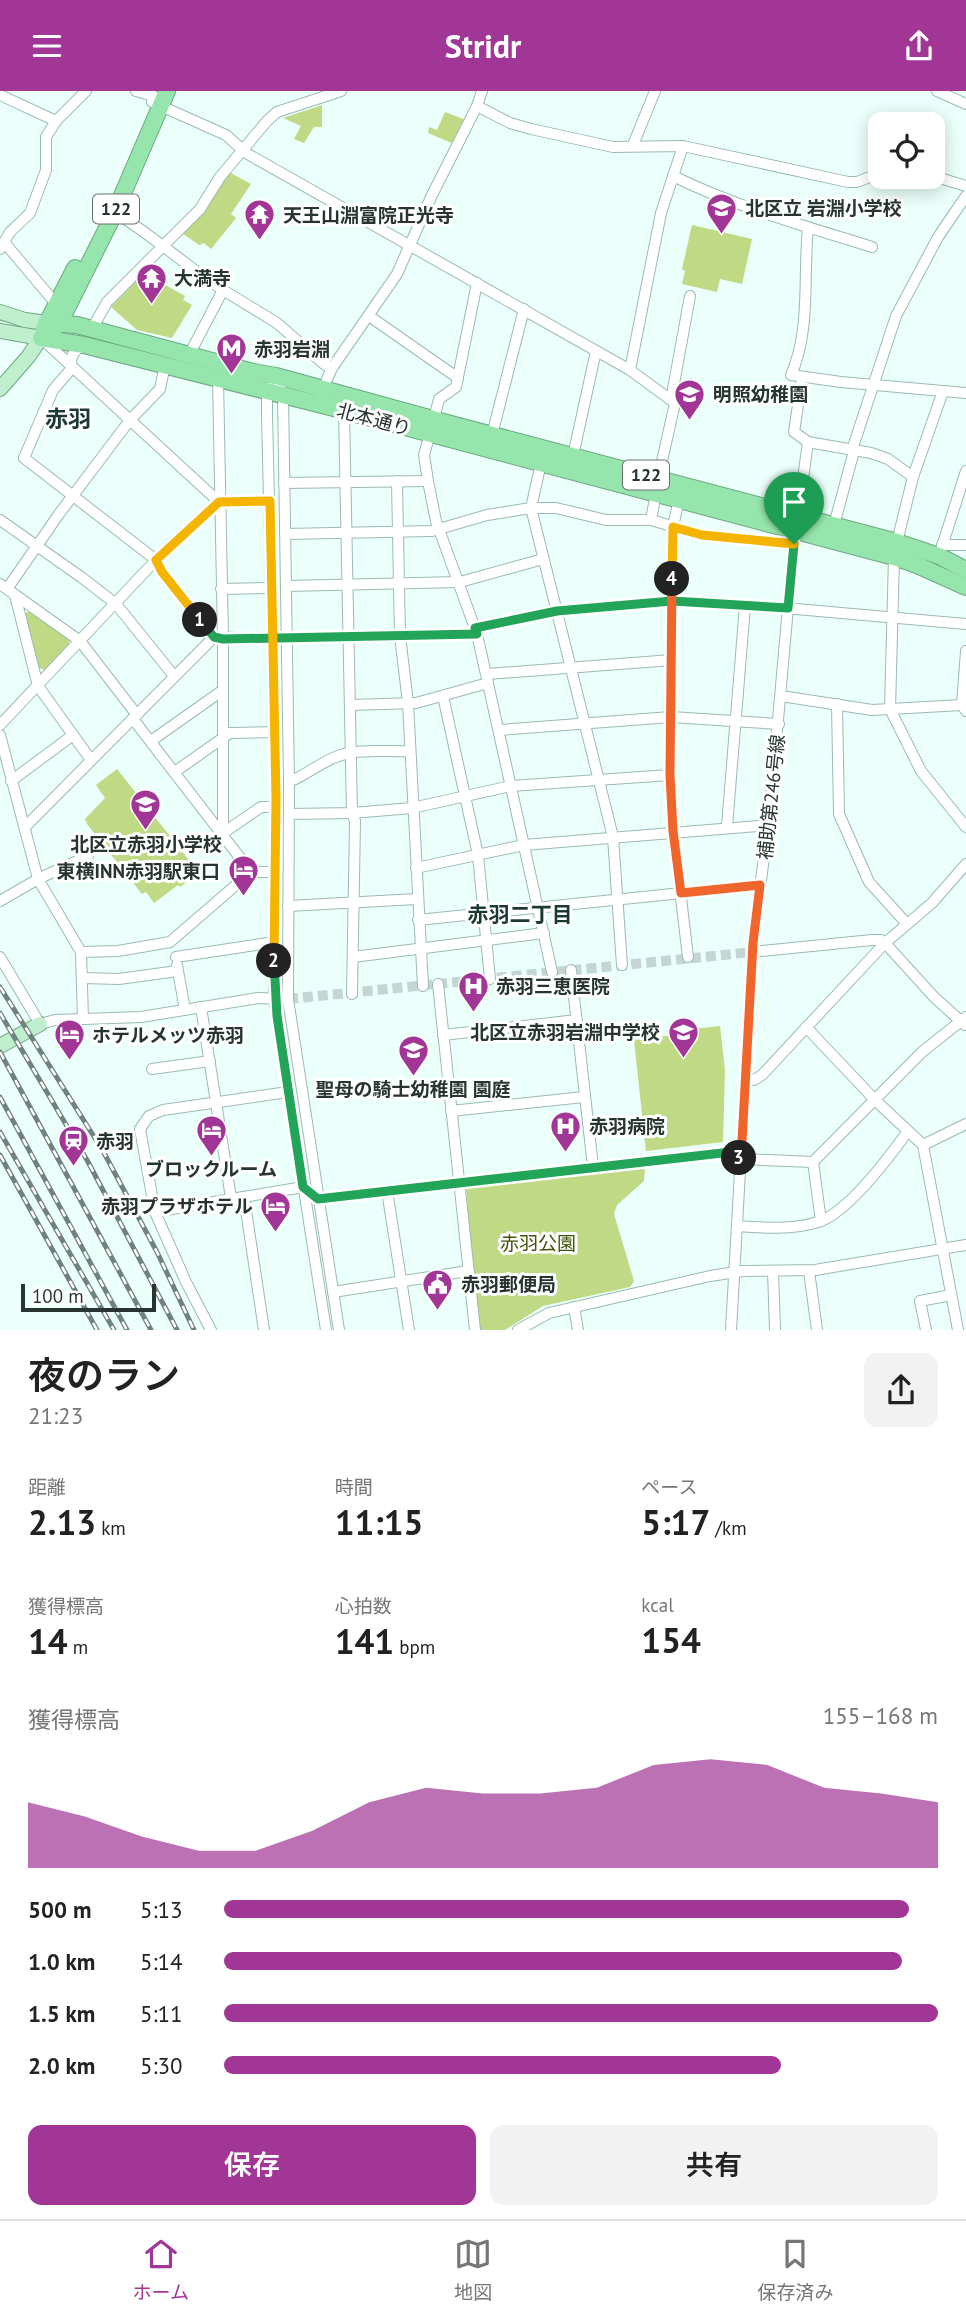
<!DOCTYPE html>
<html lang="ja">
<head>
<meta charset="utf-8">
<style>
  body { margin:0; font-family:"PT Sans","Noto Sans JP",sans-serif; background:#f2f2f2; color:#222; height:100vh; display:flex; flex-direction:column; font-size:26px; white-space:nowrap }
  * { box-sizing:border-box; margin:0 }
  p { font-size:23px; color:#767676 }
  .icon { flex:none; width:38px; height:38px; fill:none; stroke:currentColor; stroke-width:2; stroke-linecap:round; stroke-linejoin:round }
  .map { position:relative; height:1239px; overflow:hidden }
  .drawer { display:flex; flex-direction:column; background:#fff; flex:1 }
  .drawer>* { flex:none }
  .buttons { position:absolute; left:868px; top:21px; display:grid; gap:14px }
  .buttons a { display:grid; place-items:center; width:77px; height:77px; border-radius:14px; background:#fff; box-shadow:0 4px 18px #0003; font-size:35px }
  .scale { position:absolute; left:21px; bottom:18px; width:135px; box-sizing:border-box; padding-left:7px; border:4px solid #273432; border-top:0; font-size:19px; line-height:24px; white-space:nowrap; color:#273432; -webkit-text-stroke:5px #fff; paint-order:stroke }
  .pin { position:absolute; display:grid; place-items:center; width:60px; height:60px; color:#fff; margin:-72px -30px; border-radius:50% 50% 50% 0; rotate:-45deg; box-shadow:0 0 7px #0007 }
  .pin .icon { rotate:45deg }
  .km { position:absolute; width:35px; height:35px; margin:-18px; border-radius:50%; background:#222; color:#fff; font-size:19px; line-height:35px; text-align:center }
  .round { display:grid; place-items:center; flex:none; width:74px; height:74px; border-radius:14px; background:#f2f2f2 }
  .headline { display:flex; align-items:center; justify-content:space-between; height:119px; padding:0 28px }
  h1 { font-size:38px; font-weight:600; line-height:52px }
  .figures { display:grid; grid-template-columns:repeat(3,1fr); gap:10px; height:119px; padding:7px 28px }
  .figures div { display:grid; align-content:center }
  .figures b { font-size:35px; font-weight:600 }
  .figures small { font-size:19px; font-weight:400 }
  .figures p { font-size:19px }
  .chart { height:196px; padding:14px 28px }
  .chart p { display:flex; justify-content:space-between }
  .chart svg { width:100%; height:126px; margin-top:7px; fill:#a23697; opacity:.7 }
  .cta { display:flex; gap:14px; margin-top:auto; padding:14px 28px }
  .cta a { flex:1; height:80px; border-radius:14px; background:#a23697; color:#fff; font-size:28px; font-weight:600; line-height:80px; text-align:center }
  .cta a+a { background:#f2f2f2; color:#222 }
  ul { padding:0 28px; list-style:none; font-size:23px }
  li { display:grid; grid-template-columns:112px 84px 1fr; align-items:center; height:52px }
  li i { height:18px; border-radius:9px; background:#a23697 }
  header { display:flex; justify-content:space-between; align-items:center; height:91px; padding:0 28px; background:#a23697; color:#fff; font-size:32px; font-weight:600 }
  .tabs { display:flex; justify-content:space-around; align-items:center; height:98px; border-top:2px solid #e0e0e0; background:#fff; font-size:19px; color:#767676 }
  .tabs a { display:grid; justify-items:center; gap:4px }
  .tabs .current { color:#a23697 }
  .map>svg:first-child { display:block }
  .green { fill:#bfd984 }
  .lines { fill:none; stroke-linecap:round; stroke-linejoin:round }
  .minor-tunnel { stroke:#c4d6d3; stroke-width:10; stroke-dasharray:10 5; stroke-linecap:butt }
  .minor-casing { stroke:#9bbab4; stroke-width:12 }
  .major-casing { stroke:#6ea781; stroke-width:16 }
  .highway-casing { stroke:#6ea781; stroke-width:18 }
  .minor { stroke:#fff; stroke-width:10 }
  .major { stroke:#bfefcd; stroke-width:14 }
  .highway { stroke:#95e5ac; stroke-width:16 }
  .rail-casing { stroke:#71817e; stroke-width:5 }
  .rail { stroke:#fff; stroke-width:2.5; stroke-dasharray:8; stroke-linecap:butt }
  .split-1-casing { stroke:#fff; stroke-width:14 }
  .split-2-casing { stroke:#fff; stroke-width:14 }
  .split-3-casing { stroke:#fff; stroke-width:14 }
  .split-4-casing { stroke:#fff; stroke-width:14 }
  .split-5-casing { stroke:#fff; stroke-width:14 }
  .split-1 { stroke:#22a559; stroke-width:9 }
  .split-2 { stroke:#f5b400; stroke-width:9 }
  .split-3 { stroke:#22a559; stroke-width:9 }
  .split-4 { stroke:#f0652b; stroke-width:9 }
  .split-5 { stroke:#f5b400; stroke-width:9 }
  .labels { text-anchor:middle; stroke-width:6; stroke-linejoin:round; paint-order:stroke }
  .shield { fill:#fff; stroke:#687170; stroke-width:2 }
  .shield-label { font-size:18px; font-weight:bold; fill:#273432 }
  .poi-label { font-size:19px; font-weight:bold; fill:#273432; stroke:#fff; text-anchor:start }
  .street-label { font-size:19px; fill:#273432; stroke:#fff }
  .park-label { font-size:19px; fill:#42540b; stroke:#fff }
  .neighbourhood-label { font-size:21px; font-weight:bold; fill:#1d3934; stroke:#fff }
  .quarter-label { font-size:23px; font-weight:bold; fill:#1d3934; stroke:#fff }
</style>
</head>
<body>
<header><svg class="icon" aria-label="menu" viewBox="0 0 24 24"><path d="M4 6h16M4 12h16M4 18h16"/></svg>Stridr<svg class="icon" aria-label="share" viewBox="0 0 24 24"><path d="M12 15V3M7 8l5-5 5 5M5 13v7h14v-7"/></svg></header>
<div class="map">
<svg width="966" height="1239" viewBox="0 0 966 1239">
  <rect width="100%" height="100%" fill="#ebfffb"/>
  <!-- green -->
  <g class="green">
    <path d="M322,14V36H314L304,52L294,48L301,35L283,27Z"/>
    <path d="M445,21L466,29L454,53L428,42L429,36L437,39Z"/>
    <path d="M229,81L251,93L231,123L236,127L211,158L204,152L199,154L182,142Z"/>
    <path d="M692,134L752,148L742,193L720,188L717,201L682,193L685,180L682,178Z"/>
    <path d="M144,182L185,205L183,209L192,214L172,247L137,239L111,216Z"/>
    <path d="M31,519L69,547V554L45,579L37,576L23,524Z"/>
    <path d="M117,678L199,782L180,796L178,794L154,812L146,801L142,803L87,733L85,728L105,707L96,694Z"/>
    <path d="M720,935L725,979L723,1051L646,1060L634,949L674,944V940Z"/>
    <path d="M645,1076L644,1090L617,1114L614,1123L634,1190L630,1196L543,1215L505,1239H479L466,1097Z"/>
  </g>
  <g class="lines">
    <!-- minor-tunnel -->
    <path class="minor-tunnel" d="M288,908L752,861"/>
    <defs>
      <g id="minor">
        <path d="M136,0L154,5"/>
        <path d="M937,0L966,13"/>
        <path d="M0,4L56,30"/>
        <path d="M152,11L226,44L246,62L630,279L675,312L658,388"/>
        <path d="M477,15L510,32L531,38L613,56L683,55L848,91H857L880,82"/>
        <path d="M633,54L655,0"/>
        <path d="M673,85C736,116 805,135 872,156"/>
        <path d="M933,85L966,95"/>
        <path d="M106,116C148,140 183,173 223,199"/>
        <path d="M808,137C803,185 811,239 791,284L841,291L966,302"/>
        <path d="M4,151L57,214"/>
        <path d="M0,158L10,141L30,122L46,79V46L56,30L86,0"/>
        <path d="M477,192L456,296L439,308L436,320L424,364L428,390L436,430L477,543L552,881"/>
        <path d="M369,225L458,287"/>
        <path d="M92,238L107,211L200,118L220,86L267,30L277,21L341,0"/>
        <path d="M41,247L219,411"/>
        <path d="M84,254C74,259 69,266 72,277L53,299L24,367L156,469L161,480L214,546"/>
        <path d="M189,264L223,199L277,232L324,273L332,277"/>
        <path d="M630,279L661,122L683,55"/>
        <path d="M276,285L283,305L289,691L288,908L339,1239"/>
        <path d="M218,288L223,548V742"/>
        <path d="M269,296L267,300V323L276,707L274,907L326,1239"/>
        <path d="M321,302L332,277L397,183L432,104L477,15L482,0"/>
        <path d="M671,309L690,205"/>
        <path d="M344,320L352,722L355,730L352,903"/>
        <path d="M492,344L524,218"/>
        <path d="M808,351L871,362L888,368L913,386"/>
        <path d="M573,365L596,260"/>
        <path d="M541,372L531,417L613,746L622,874"/>
        <path d="M397,390L400,545L408,612L423,895"/>
        <path d="M284,392L428,390"/>
        <path d="M679,408L673,436L670,684L673,740L688,866"/>
        <path d="M0,429L81,486L116,513L174,585"/>
        <path d="M651,429L656,402"/>
        <path d="M834,434L854,360L853,356L896,225L938,146L966,105"/>
        <path d="M285,443L432,440L487,424L531,417H556L606,429H651L702,444L794,453"/>
        <path d="M897,451L913,386L943,300"/>
        <path d="M942,454H966"/>
        <path d="M939,465L966,380"/>
        <path d="M894,466L890,618L921,680L966,736"/>
        <path d="M0,493L80,550L137,624"/>
        <path d="M286,495L460,491L543,468"/>
        <path d="M7,498L59,423L130,329L160,298L165,274"/>
        <path d="M221,498L272,497"/>
        <path d="M15,504L38,595L91,669"/>
        <path d="M475,537L557,520L672,510L796,518L966,533"/>
        <path d="M966,560L962,614L966,620"/>
        <path d="M487,583L672,569"/>
        <path d="M443,605L478,764L490,888"/>
        <path d="M781,605L872,619L962,614"/>
        <path d="M837,613L839,723L869,791L907,833"/>
        <path d="M350,614L416,612L488,592"/>
        <path d="M133,628L251,781"/>
        <path d="M0,634L156,469L219,411L270,410"/>
        <path d="M499,639L671,626L779,633"/>
        <path d="M0,644L38,788L81,861L83,928"/>
        <path d="M151,650L223,599"/>
        <path d="M176,680L230,642L275,641"/>
        <path d="M11,690L73,644"/>
        <path d="M289,691C310,682 327,666 349,662C368,658 391,661 410,660"/>
        <path d="M289,723L352,722L412,717L511,695L670,684"/>
        <path d="M727,735L745,515"/>
        <path d="M25,736L214,546L263,548L477,543"/>
        <path d="M223,742L261,716H276"/>
        <path d="M416,777L524,754L769,734"/>
        <path d="M0,810L38,788L88,765"/>
        <path d="M288,815L417,808"/>
        <path d="M418,829L760,794"/>
        <path d="M81,861L118,860L170,851L251,781H275"/>
        <path d="M752,861L872,849H881L885,852L932,812L966,773"/>
        <path d="M0,866L40,933L55,929L141,926L258,907L282,908"/>
        <path d="M176,866L275,851"/>
        <path d="M353,866L544,842"/>
        <path d="M177,874L185,919"/>
        <path d="M571,879L593,1076"/>
        <path d="M83,887L119,888L177,880"/>
        <path d="M438,893L475,1239"/>
        <path d="M201,916L231,1107"/>
        <path d="M806,936L875,1009L923,1054L958,1239"/>
        <path d="M443,944L577,929"/>
        <path d="M152,978L210,970"/>
        <path d="M746,988L754,989L762,984L885,852L934,906L965,934"/>
        <path d="M451,1020L584,1006"/>
        <path d="M923,1054L966,1033"/>
        <path d="M813,1071L821,1130"/>
        <path d="M387,1100L409,1239"/>
        <path d="M244,1106L264,1239"/>
        <path d="M155,1121L303,1096L319,1108L731,1061L741,1068L813,1071L922,961L966,926"/>
        <path d="M737,1135C763,1137 793,1139 818,1131C848,1122 890,1065 908,1040"/>
        <path d="M773,1180L775,1239"/>
        <path d="M809,1180L817,1239"/>
        <path d="M333,1201L468,1180"/>
        <path d="M574,1216L578,1239"/>
        <path d="M211,1239L186,1191L155,1121L140,1038L149,1025L163,1019L288,1001"/>
        <path d="M518,1239L549,1222L710,1185L743,1180L815,1179L966,1154"/>
        <path d="M731,1239L753,852L770,719L793,460L808,351L794,341L802,287"/>
        <path d="M926,1239L920,1210L951,1204"/>
      </g>
      <g id="major">
        <path d="M0,221L25,229L46,232"/>
        <path d="M0,240L41,247L28,266L0,298"/>
        <path d="M0,955L40,933"/>
      </g>
      <g id="highway">
        <path d="M46,232L77,234L253,281L276,285L447,332L897,451L939,465L966,479"/>
        <path d="M44,238L75,177"/>
        <path d="M51,239L59,233L115,121L167,0"/>
        <path d="M41,247L84,254L326,315L894,466L917,474L966,496"/>
      </g>
    </defs>
    <!-- minor casing -->
    <use href="#minor" class="minor-casing"/>
    <!-- major casing -->
    <use href="#major" class="major-casing"/>
    <!-- highway casing -->
    <use href="#highway" class="highway-casing"/>
    <!-- minor -->
    <use href="#minor" class="minor"/>
    <!-- major -->
    <use href="#major" class="major"/>
    <!-- highway -->
    <use href="#highway" class="highway"/>
    <defs>
      <g id="rail">
        <path d="M0,896L103,1060L157,1161L194,1239"/>
        <path d="M0,922L87,1069L177,1239"/>
        <path d="M0,961L151,1239"/>
        <path d="M0,1006L127,1239"/>
        <path d="M0,1041L114,1239"/>
        <path d="M0,1064L97,1239"/>
      </g>
    </defs>
    <!-- rail casing -->
    <use href="#rail" class="rail-casing"/>
    <!-- rail -->
    <use href="#rail" class="rail"/>
  </g>
  <g class="lines">
    <defs>
      <path id="split-1" d="M200,529L214,546L223,548L477,543L475,537L557,520L672,510L788,517L794,453"/>
      <path id="split-2" d="M200,529L162,481L156,469L219,411L270,410L276,707L274,870"/>
      <path id="split-3" d="M274,870L277,925L303,1096L318,1108L731,1061L739,1067"/>
      <path id="split-4" d="M672,488L670,684L673,740L681,802L760,794L753,852L741,1068L739,1067"/>
      <path id="split-5" d="M672,488L673,436L702,444L794,453"/>
    </defs>
    <!-- split-1 casing -->
    <use href="#split-1" class="split-1-casing"/>
    <!-- split-2 casing -->
    <use href="#split-2" class="split-2-casing"/>
    <!-- split-3 casing -->
    <use href="#split-3" class="split-3-casing"/>
    <!-- split-4 casing -->
    <use href="#split-4" class="split-4-casing"/>
    <!-- split-5 casing -->
    <use href="#split-5" class="split-5-casing"/>
    <!-- split-1 -->
    <use href="#split-1" class="split-1"/>
    <!-- split-2 -->
    <use href="#split-2" class="split-2"/>
    <!-- split-3 -->
    <use href="#split-3" class="split-3"/>
    <!-- split-4 -->
    <use href="#split-4" class="split-4"/>
    <!-- split-5 -->
    <use href="#split-5" class="split-5"/>
  </g>
  <!-- icons -->
  <defs>
    <symbol id="school-pin" viewBox="-11 -11 22 30"><path d="M0 17L-7.5 6A9.5 9.5 0 1 1 7.5 6Z" fill="#a23697" stroke="#fff"/><path d="M0-5L7-2L0 1L-7-2ZM-4 1L0 2.5L4 1V4Q0 6-4 4Z" fill="#fff"/></symbol>
    <symbol id="temple-pin" viewBox="-11 -11 22 30"><path d="M0 17L-7.5 6A9.5 9.5 0 1 1 7.5 6Z" fill="#a23697" stroke="#fff"/><path d="M0-6L5-2H3V0L6.5 2.5H4V6H1.5V3h-3V6H-4V2.5H-6.5L-3 0V-2H-5Z" fill="#fff"/></symbol>
    <symbol id="metro-pin" viewBox="-11 -11 22 30"><path d="M0 17L-7.5 6A9.5 9.5 0 1 1 7.5 6Z" fill="#a23697" stroke="#fff"/><path d="M-5.5 5V-5H-3L0 0L3-5H5.5V5H3V-.5L0 4L-3-.5V5Z" fill="#fff"/></symbol>
    <symbol id="hotel-pin" viewBox="-11 -11 22 30"><path d="M0 17L-7.5 6A9.5 9.5 0 1 1 7.5 6Z" fill="#a23697" stroke="#fff"/><path d="M-6-4.5h1.5V1H6V5H4.5V3h-9V5H-6ZM-4 0a1.8 1.8 0 1 1 3.6 0ZM.5 0V-2.5h3Q6-2.5 6 0Z" fill="#fff"/></symbol>
    <symbol id="hospital-pin" viewBox="-11 -11 22 30"><path d="M0 17L-7.5 6A9.5 9.5 0 1 1 7.5 6Z" fill="#a23697" stroke="#fff"/><path d="M-5-5h3v3.5h4V-5h3V5h-3V1.5h-4V5h-3Z" fill="#fff"/></symbol>
    <symbol id="station-pin" viewBox="-11 -11 22 30"><path d="M0 17L-7.5 6A9.5 9.5 0 1 1 7.5 6Z" fill="#a23697" stroke="#fff"/><path d="M-3-6H3Q5-6 5-4V2Q5 4 3 4L4.5 6H3L1.5 4h-3L-3 6H-4.5L-3 4Q-5 4-5 2V-4Q-5-6-3-6ZM-3.5-4v3h7v-3ZM-3.5 1v1.5H-2V1ZM2 1v1.5H3.5V1Z" fill="#fff"/></symbol>
    <symbol id="civic-pin" viewBox="-11 -11 22 30"><path d="M0 17L-7.5 6A9.5 9.5 0 1 1 7.5 6Z" fill="#a23697" stroke="#fff"/><path d="M-.6-6.5H3V-4.5H.6V-3L4-1V1h2V6H-6V1h2V-1L-.6-3ZM-1.2 2.5V6h2.4V2.5Z" fill="#fff"/></symbol>
  </defs>
  <g fill-rule="evenodd">
    <use href="#school-pin" x="704" y="100" width="35" height="47"/>
    <use href="#temple-pin" x="242" y="106" width="35" height="47"/>
    <use href="#temple-pin" x="134" y="170" width="35" height="47"/>
    <use href="#metro-pin" x="214" y="240" width="35" height="47"/>
    <use href="#school-pin" x="672" y="286" width="35" height="47"/>
    <use href="#school-pin" x="128" y="696" width="35" height="47"/>
    <use href="#hotel-pin" x="226" y="762" width="35" height="47"/>
    <use href="#hospital-pin" x="456" y="878" width="35" height="47"/>
    <use href="#school-pin" x="666" y="924" width="35" height="47"/>
    <use href="#hotel-pin" x="52" y="926" width="35" height="47"/>
    <use href="#school-pin" x="396" y="942" width="35" height="47"/>
    <use href="#hospital-pin" x="548" y="1018" width="35" height="47"/>
    <use href="#hotel-pin" x="194" y="1022" width="35" height="47"/>
    <use href="#station-pin" x="56" y="1032" width="35" height="47"/>
    <use href="#hotel-pin" x="258" y="1098" width="35" height="47"/>
    <use href="#civic-pin" x="420" y="1176" width="35" height="47"/>
  </g>
  <g class="labels">
    <!-- shield labels -->
    <g class="shield">
      <rect x="93" y="103.5" width="46" height="29" rx="5"/>
      <rect x="623" y="369.5" width="46" height="29" rx="5"/>
    </g>
    <g class="shield-label">
      <text x="116" y="124">122</text>
      <text x="646" y="390">122</text>
    </g>
    <!-- poi labels -->
    <g class="poi-label">
      <text x="745" y="124">北区立 岩淵小学校</text>
      <text x="283" y="131">天王山淵富院正光寺</text>
      <text x="174" y="194">大満寺</text>
      <text x="254" y="265">赤羽岩淵</text>
      <text x="713" y="310">明照幼稚園</text>
      <text x="146" y="760" text-anchor="middle">北区立赤羽小学校</text>
      <text x="220" y="787" text-anchor="end">東横INN赤羽駅東口</text>
      <text x="496" y="902">赤羽三恵医院</text>
      <text x="660" y="948" text-anchor="end">北区立赤羽岩淵中学校</text>
      <text x="92" y="951">ホテルメッツ赤羽</text>
      <text x="413" y="1005" text-anchor="middle">聖母の騎士幼稚園 園庭</text>
      <text x="589" y="1042">赤羽病院</text>
      <text x="96" y="1057">赤羽</text>
      <text x="211" y="1085" text-anchor="middle">ブロックルーム</text>
      <text x="253" y="1122" text-anchor="end">赤羽プラザホテル</text>
      <text x="461" y="1200">赤羽郵便局</text>
    </g>
    <!-- street labels -->
    <g class="street-label">
      <text transform="translate(374 328) rotate(15)" y="7">北本通り</text>
      <text transform="translate(771 706) rotate(-84)" y="7">補助第246号線</text>
    </g>
    <!-- park labels -->
    <g class="park-label">
      <text x="538" y="1159">赤羽公園</text>
    </g>
    <!-- neighbourhood labels -->
    <g class="neighbourhood-label">
      <text x="520" y="831">赤羽二丁目</text>
    </g>
    <!-- quarter labels -->
    <g class="quarter-label">
      <text x="68" y="336">赤羽</text>
    </g>
  </g>
</svg>
<div class="buttons">
<a><svg class="icon" aria-label="locate" viewBox="0 0 24 24"><circle cx="12" cy="12" r="6"/><path d="M12 2v4M12 18v4M2 12h4M18 12h4"/></svg></a>
</div>
<div class="scale">100 m</div>
<div class="pin" style="left:794px;top:453px;background:#1e9e55"><svg class="icon" aria-label="arrive" viewBox="0 0 24 24"><path d="M6 21V4h12l-3 4 3 4H6"/></svg></div>
<b class="km" style="left:200px;top:529px">1</b>
<b class="km" style="left:274px;top:870px">2</b>
<b class="km" style="left:739px;top:1067px">3</b>
<b class="km" style="left:672px;top:488px">4</b>
</div>
<section class="drawer">
<div class="headline"><div><h1>夜のラン</h1><p>21:23</p></div><a class="round"><svg class="icon" aria-label="share" viewBox="0 0 24 24"><path d="M12 15V3M7 8l5-5 5 5M5 13v7h14v-7"/></svg></a></div>
<div class="figures">
<div><p>距離</p><b>2.13<small> km</small></b></div>
<div><p>時間</p><b>11:15</b></div>
<div><p>ペース</p><b>5:17<small> /km</small></b></div>
</div>
<div class="figures">
<div><p>獲得標高</p><b>14<small> m</small></b></div>
<div><p>心拍数</p><b>141<small> bpm</small></b></div>
<div><p>kcal</p><b>154</b></div>
</div>
<div class="chart"><p><span>獲得標高</span>155–168 m</p>
<svg viewBox="0 0 160 44" preserveAspectRatio="none"><path d="M0 44V21L10 26L20 33L30 38L40 38L50 31L60 21L70 16L80 18L90 18L100 16L110 8L120 6L130 8L140 16L150 18L160 21V44z"/></svg>
</div>
<ul>
<li><b>500 m</b>5:13<i style="width:96%"></i></li>
<li><b>1.0 km</b>5:14<i style="width:95%"></i></li>
<li><b>1.5 km</b>5:11<i style="width:100%"></i></li>
<li><b>2.0 km</b>5:30<i style="width:78%"></i></li>
</ul>
<div class="cta"><a>保存</a><a>共有</a></div>
</section>
<nav class="tabs">
<a class="current"><svg class="icon" aria-label="home" viewBox="0 0 24 24"><path d="M3 11l9-7 9 7M6 9v11h12V9"/></svg>ホーム</a>
<a><svg class="icon" aria-label="map" viewBox="0 0 24 24"><path d="M3 6l6-2 6 2 6-2v14l-6 2-6-2-6 2zM9 4v14M15 6v14"/></svg>地図</a>
<a><svg class="icon" aria-label="saved" viewBox="0 0 24 24"><path d="M7 4h10v16l-5-4-5 4z"/></svg>保存済み</a>
</nav>
</body>
</html>
